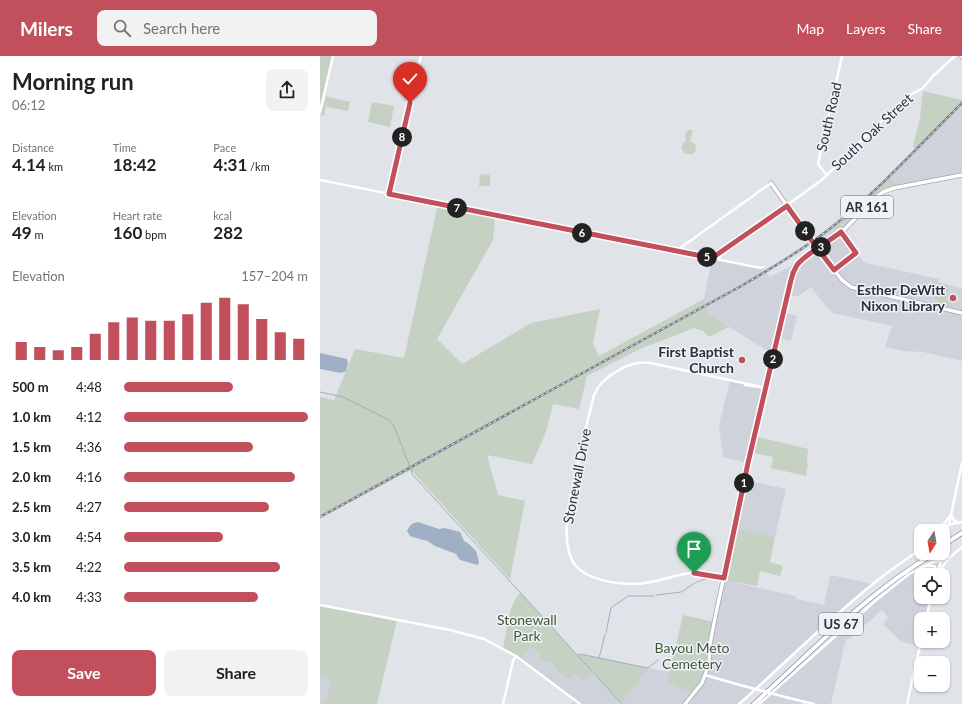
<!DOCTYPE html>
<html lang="en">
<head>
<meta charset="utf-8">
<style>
  body { margin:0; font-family:Lato,sans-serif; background:#f2f2f2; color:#202124; height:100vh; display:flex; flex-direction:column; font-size:15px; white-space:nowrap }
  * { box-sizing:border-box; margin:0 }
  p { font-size:13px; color:#757577 }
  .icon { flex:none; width:22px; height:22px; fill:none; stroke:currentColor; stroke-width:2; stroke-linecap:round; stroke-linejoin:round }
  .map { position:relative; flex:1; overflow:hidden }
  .panel { display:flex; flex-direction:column; background:#fff; width:320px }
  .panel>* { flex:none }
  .needle { width:26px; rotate:191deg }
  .fabs { position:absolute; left:594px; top:468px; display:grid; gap:8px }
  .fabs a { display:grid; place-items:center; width:36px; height:36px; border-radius:8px; background:#fff; box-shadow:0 1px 3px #0004; font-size:20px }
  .pin { position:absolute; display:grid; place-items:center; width:34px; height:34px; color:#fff; margin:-41px -17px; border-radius:50% 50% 50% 0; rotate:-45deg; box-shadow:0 0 4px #0007 }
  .pin .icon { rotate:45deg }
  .km { position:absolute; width:20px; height:20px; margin:-10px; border-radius:50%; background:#222; color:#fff; font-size:11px; line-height:20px; text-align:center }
  .round { display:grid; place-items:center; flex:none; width:42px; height:42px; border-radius:8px; background:#f2f2f2 }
  .summary { display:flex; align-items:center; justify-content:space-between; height:68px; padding:0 12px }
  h1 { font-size:22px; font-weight:700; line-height:30px }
  .stats { display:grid; grid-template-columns:repeat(3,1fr); gap:6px; height:68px; padding:4px 12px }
  .stats div { display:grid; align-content:center }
  .stats b { font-size:17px; font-weight:700 }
  .stats small { font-size:11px; font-weight:400 }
  .stats p { font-size:11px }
  .chart { height:112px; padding:8px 12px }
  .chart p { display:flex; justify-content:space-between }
  .chart svg { width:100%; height:72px; margin-top:4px; stroke:#c2505c; stroke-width:6 }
  .primary-button { display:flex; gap:8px; margin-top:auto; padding:8px 12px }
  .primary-button a { flex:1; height:46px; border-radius:8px; background:#c2505c; color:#fff; font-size:16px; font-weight:700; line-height:46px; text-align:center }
  .primary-button a+a { background:#f2f2f2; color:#202124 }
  ul { padding:0 12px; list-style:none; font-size:13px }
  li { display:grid; grid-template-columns:64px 48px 1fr; align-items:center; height:30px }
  li i { height:10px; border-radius:5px; background:#c2505c }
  header { display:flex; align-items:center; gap:24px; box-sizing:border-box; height:56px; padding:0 20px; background:#c2505c; color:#fff }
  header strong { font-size:19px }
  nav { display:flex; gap:22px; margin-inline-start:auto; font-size:14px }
  .search { width:280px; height:36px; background:#f2f2f2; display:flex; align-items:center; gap:10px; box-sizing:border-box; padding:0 14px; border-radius:8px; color:#757577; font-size:15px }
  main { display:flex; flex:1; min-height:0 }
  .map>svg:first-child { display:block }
  .built { fill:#cfd2da }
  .green { fill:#c5d1c2 }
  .water { fill:#9fafc5 }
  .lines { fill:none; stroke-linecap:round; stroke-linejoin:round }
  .stream { stroke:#9fafc5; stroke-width:1 }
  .primary-casing { stroke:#a1a7b3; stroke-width:5 }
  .highway-casing { stroke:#89909d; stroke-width:5.5 }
  .secondary { stroke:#fff; stroke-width:2.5 }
  .primary { stroke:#fff; stroke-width:3.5 }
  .highway { stroke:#fff; stroke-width:4 }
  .rail-casing { stroke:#7b8290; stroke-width:2.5 }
  .rail { stroke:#f0f2f6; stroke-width:1; stroke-dasharray:3; stroke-linecap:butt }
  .primary-bridge-casing { stroke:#a1a7b3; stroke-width:5; stroke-linecap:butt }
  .secondary-bridge { stroke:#fff; stroke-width:2.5 }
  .primary-bridge { stroke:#fff; stroke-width:3.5 }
  .route-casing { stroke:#fff; stroke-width:8 }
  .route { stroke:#c2505c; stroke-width:5 }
  .poi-dot { fill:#c2505c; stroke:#f0f2f6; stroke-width:1.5 }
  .labels { text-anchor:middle; stroke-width:3; stroke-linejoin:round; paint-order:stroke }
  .shield { fill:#f0f2f6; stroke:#656b75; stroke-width:1 }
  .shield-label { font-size:13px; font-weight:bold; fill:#2a313e }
  .street-label { font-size:14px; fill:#2a313e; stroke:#f0f2f6 }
  .poi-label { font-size:14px; font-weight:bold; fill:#2a313e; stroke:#f0f2f6; text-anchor:end }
  .park-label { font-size:14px; fill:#3d5839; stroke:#f0f2f6 }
</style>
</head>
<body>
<header>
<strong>Milers</strong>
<div class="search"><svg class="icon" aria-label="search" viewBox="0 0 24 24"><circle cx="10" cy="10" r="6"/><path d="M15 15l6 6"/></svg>Search here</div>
<nav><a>Map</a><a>Layers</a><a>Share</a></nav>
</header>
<main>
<section class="panel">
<div class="summary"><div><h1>Morning run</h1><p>06:12</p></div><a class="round"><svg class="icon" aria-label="share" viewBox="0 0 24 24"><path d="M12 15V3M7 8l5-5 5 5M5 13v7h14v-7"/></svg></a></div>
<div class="stats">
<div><p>Distance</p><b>4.14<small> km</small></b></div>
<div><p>Time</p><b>18:42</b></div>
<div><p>Pace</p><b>4:31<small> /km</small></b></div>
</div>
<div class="stats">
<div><p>Elevation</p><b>49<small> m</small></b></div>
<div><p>Heart rate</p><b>160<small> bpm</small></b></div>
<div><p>kcal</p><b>282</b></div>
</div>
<div class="chart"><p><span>Elevation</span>157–204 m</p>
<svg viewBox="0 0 160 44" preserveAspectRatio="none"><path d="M5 44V33M15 44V36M25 44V38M35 44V36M45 44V28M55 44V21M65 44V18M75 44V20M85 44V20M95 44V16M105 44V9M115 44V6M125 44V10M135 44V19M145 44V27M155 44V31"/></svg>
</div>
<ul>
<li><b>500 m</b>4:48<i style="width:59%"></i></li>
<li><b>1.0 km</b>4:12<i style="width:100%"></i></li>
<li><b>1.5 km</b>4:36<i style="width:70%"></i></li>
<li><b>2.0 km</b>4:16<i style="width:93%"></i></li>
<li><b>2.5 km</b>4:27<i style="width:79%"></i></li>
<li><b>3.0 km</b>4:54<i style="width:54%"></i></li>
<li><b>3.5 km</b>4:22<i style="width:85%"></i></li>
<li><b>4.0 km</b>4:33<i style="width:73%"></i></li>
</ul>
<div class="primary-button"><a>Save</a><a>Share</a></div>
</section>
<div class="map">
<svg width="642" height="648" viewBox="0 0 642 648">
  <rect width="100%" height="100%" fill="#e0e3e8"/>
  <!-- built -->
  <g class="built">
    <path d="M642,49V119L579,131L570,120Z"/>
    <path d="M515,170L545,207L619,223L618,227L642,232V305L603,296L584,295L565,291L572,270L513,257L508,253L491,231L478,240H468L464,257L477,260L471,285L458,282L454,299L387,257L384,243L392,202L443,211L450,221L471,210H476L498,193L493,186Z"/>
    <path d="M410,325L446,333L428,407L403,401L399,369Z"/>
    <path d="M425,424L466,433L455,481L415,472Z"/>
    <path d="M621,503L617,519H601V541H611L606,563H601V585L600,590L582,586L563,568L568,562L562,554L529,583H526L511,648H494L482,646L481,648H439L555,545L594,516Z"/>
    <path d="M510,519L553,528L419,648H251L254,644L201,604L211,591L219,598L218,602L233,607L234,612L239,618L246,621L251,623L255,618L271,615L301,646L328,612L350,616L349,620L390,594L403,524L476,540V543L504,549Z"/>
    <path d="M0,620L11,623L7,643L3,642L2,648H0Z"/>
  </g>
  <!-- green -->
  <g class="green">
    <path d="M0,0H13L0,56Z"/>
    <path d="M603,35L642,44V49L596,94L593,90L600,62Z"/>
    <path d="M6,40L8,41V43V41L30,46L28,55L7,51V45L4,60L2,59L1,58Z"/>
    <path d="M52,46L74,50L70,71L48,66Z"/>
    <path d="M366,74H373L370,85L375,88L376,94C373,99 370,99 364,97L361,91L365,85H366L365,77H367Z"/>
    <path d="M160,118L170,119V130H159Z"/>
    <path d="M570,120L579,131L563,136L521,176L515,170L545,144Z"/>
    <path d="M118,148L175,160L173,184L117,283L142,308L211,267L280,253L273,287L279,300L384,243L387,257L409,271L389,281L383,275L374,272L320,293L267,320L259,353L233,348L226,376L212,408L167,399L178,439L205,445L190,523L91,414L0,462V341L14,344L35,293L84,302Z"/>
    <path d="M618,227L629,229L626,244L631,245L629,254L614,250Z"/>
    <path d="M438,381L488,393L487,406L488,408L486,420L451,412L453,401L434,397Z"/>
    <path d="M415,472L455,481L450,506L463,510L460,520L440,515L437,530L403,524Z"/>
    <path d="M200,537L202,538L258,600L260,598L328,612L301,647L272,615L264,625L255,618L251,623C242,620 235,616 233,607L228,605L224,606L219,604V598L211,591L201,604L183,592C187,576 188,549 200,537Z"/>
    <path d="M0,549L77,564L57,648H2L3,642L7,643L11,623L0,620Z"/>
    <path d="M363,559L394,566L390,601L383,624L373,638L350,627L348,623Z"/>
  </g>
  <!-- water -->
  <g class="water">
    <path d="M0,297L27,303L28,307L26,315L21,317L0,313Z"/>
    <path d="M98,466L119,473L125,472L140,476L144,485L149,488L156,495L159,506L158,509L140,504L136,498L115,490L106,484H103L90,480L87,475C90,469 92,467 98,466Z"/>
  </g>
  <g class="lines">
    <!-- stream -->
    <g class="stream">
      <path d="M0,336L23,341L69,364L74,370L90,411"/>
      <path d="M91,413L92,418L302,648"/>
      <path d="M377,526L388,522L397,523"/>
      <path d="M337,539L361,536L375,527"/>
      <path d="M286,577L291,552L308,540H334"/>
      <path d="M258,599L260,598L328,612L338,604"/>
      <path d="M279,602L285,579"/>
    </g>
    <defs>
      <g id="primary">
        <path d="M642,0V1"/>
        <path d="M451,127L475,161"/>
        <path d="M499,195L522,224L531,231L642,257"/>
        <path d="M365,648L382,627L389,608L390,588L395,562L428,407L442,351L470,227L475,213L480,206L523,175L555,142L563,136L574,132L642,119"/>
      </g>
      <g id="highway">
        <path d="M623,489L642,477"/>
        <path d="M434,648C492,595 547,537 615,497"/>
      </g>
    </defs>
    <!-- primary casing -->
    <use href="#primary" class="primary-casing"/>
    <!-- highway casing -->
    <use href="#highway" class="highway-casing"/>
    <!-- secondary -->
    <g class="secondary">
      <path d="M0,56L13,0"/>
      <path d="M507,119L498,108L522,0"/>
      <path d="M0,124L441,212L443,211"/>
      <path d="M69,138L101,0"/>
      <path d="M356,195L451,127"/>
      <path d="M392,202L400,195L406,194L422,182L503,123L578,49L590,39L603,32L613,20L635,0"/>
      <path d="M399,204L400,199L405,195"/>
      <path d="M514,214L536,197L521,176"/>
      <path d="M425,329L440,331"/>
      <path d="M631,459L634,464L638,467"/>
      <path d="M622,470L630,460"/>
      <path d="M628,473L642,407"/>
      <path d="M616,475L622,470L642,466"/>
      <path d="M606,510H614L618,516"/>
      <path d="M620,514L629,502"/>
      <path d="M617,519L623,497"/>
      <path d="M404,522C394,520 384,516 374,517C353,518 335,528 314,528C296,528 267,524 255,509C246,497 246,479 247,465C247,450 252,434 255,420C261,393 267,366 274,339C282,320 310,304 331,307L437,330L446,333"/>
      <path d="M0,549L130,574L164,583L196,600L260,648"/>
      <path d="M501,562L502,566L508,567"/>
      <path d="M606,563L611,541"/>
      <path d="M385,619L420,629"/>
      <path d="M469,642L494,648"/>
      <path d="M183,648L193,605L196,600"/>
      <path d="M419,648C464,608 507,565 554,527C569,515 585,504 601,493"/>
      <path d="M439,648L555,545L589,518L613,506L629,502L642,491"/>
      <path d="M587,648L601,585"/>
    </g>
    <!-- primary -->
    <use href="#primary" class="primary"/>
    <!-- highway -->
    <use href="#highway" class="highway"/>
    <defs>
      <path id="rail" d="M0,461L423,229C454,211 484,193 512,171C559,134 600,89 642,47"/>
    </defs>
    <!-- rail casing -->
    <use href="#rail" class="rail-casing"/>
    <!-- rail -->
    <use href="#rail" class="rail"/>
    <defs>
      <path id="primary-bridge" d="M475,161L499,195"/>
    </defs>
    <!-- primary-bridge casing -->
    <use href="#primary-bridge" class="primary-bridge-casing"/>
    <!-- secondary-bridge -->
    <g class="secondary-bridge">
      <path d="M623,495L628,473"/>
      <path d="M420,629L469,642"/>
    </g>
    <!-- primary-bridge -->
    <use href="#primary-bridge" class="primary-bridge"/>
  </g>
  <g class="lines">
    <defs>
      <path id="route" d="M90,47L69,138L392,202L467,150L497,192L498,193L514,214L536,197L521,176C511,184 483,200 477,209C474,214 472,219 471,224L428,407L404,522L374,517"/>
    </defs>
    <!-- route casing -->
    <use href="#route" class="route-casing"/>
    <!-- route -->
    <use href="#route" class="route"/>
  </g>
  <!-- markers -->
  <g class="poi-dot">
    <circle cx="633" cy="242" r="4"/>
    <circle cx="422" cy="304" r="4"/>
  </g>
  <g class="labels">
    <!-- shield labels -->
    <g class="shield">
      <rect x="521" y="140" width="52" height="22" rx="3"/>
      <rect x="499" y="557" width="44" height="22" rx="3"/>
    </g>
    <g class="shield-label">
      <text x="547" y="156">AR 161</text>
      <text x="521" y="573">US 67</text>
    </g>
    <!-- street labels -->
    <g class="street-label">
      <text transform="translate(509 61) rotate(-77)" y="5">South Road</text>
      <text transform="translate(552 76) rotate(-43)" y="5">South Oak Street</text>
      <text transform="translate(257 420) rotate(-79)" y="5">Stonewall Drive</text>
    </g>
    <!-- poi labels -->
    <g class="poi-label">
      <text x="625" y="239">Esther DeWitt<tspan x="625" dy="16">Nixon Library</tspan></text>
      <text x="414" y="301">First Baptist<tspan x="414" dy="16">Church</tspan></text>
    </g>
    <!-- park labels -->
    <g class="park-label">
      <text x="207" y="569">Stonewall<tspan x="207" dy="16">Park</tspan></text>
      <text x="372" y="597">Bayou Meto<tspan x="372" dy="16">Cemetery</tspan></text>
    </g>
  </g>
</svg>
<div class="fabs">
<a><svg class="needle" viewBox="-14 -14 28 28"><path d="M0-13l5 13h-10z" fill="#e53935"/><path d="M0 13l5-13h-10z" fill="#757577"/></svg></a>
<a><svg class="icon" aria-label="locate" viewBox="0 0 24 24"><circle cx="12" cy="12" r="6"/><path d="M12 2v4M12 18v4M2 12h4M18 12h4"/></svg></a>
<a>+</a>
<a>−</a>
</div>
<div class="pin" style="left:374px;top:517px;background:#1e9e55"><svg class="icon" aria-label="arrive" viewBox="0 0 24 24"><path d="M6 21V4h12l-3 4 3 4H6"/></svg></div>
<div class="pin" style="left:90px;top:47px;background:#d93025"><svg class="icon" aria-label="check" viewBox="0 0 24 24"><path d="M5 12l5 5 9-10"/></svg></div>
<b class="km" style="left:424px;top:427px">1</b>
<b class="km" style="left:453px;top:303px">2</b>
<b class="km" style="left:501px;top:191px">3</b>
<b class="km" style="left:485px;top:175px">4</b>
<b class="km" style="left:387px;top:201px">5</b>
<b class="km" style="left:262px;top:177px">6</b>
<b class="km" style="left:137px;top:152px">7</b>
<b class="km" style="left:82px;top:81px">8</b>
</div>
</main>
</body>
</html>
